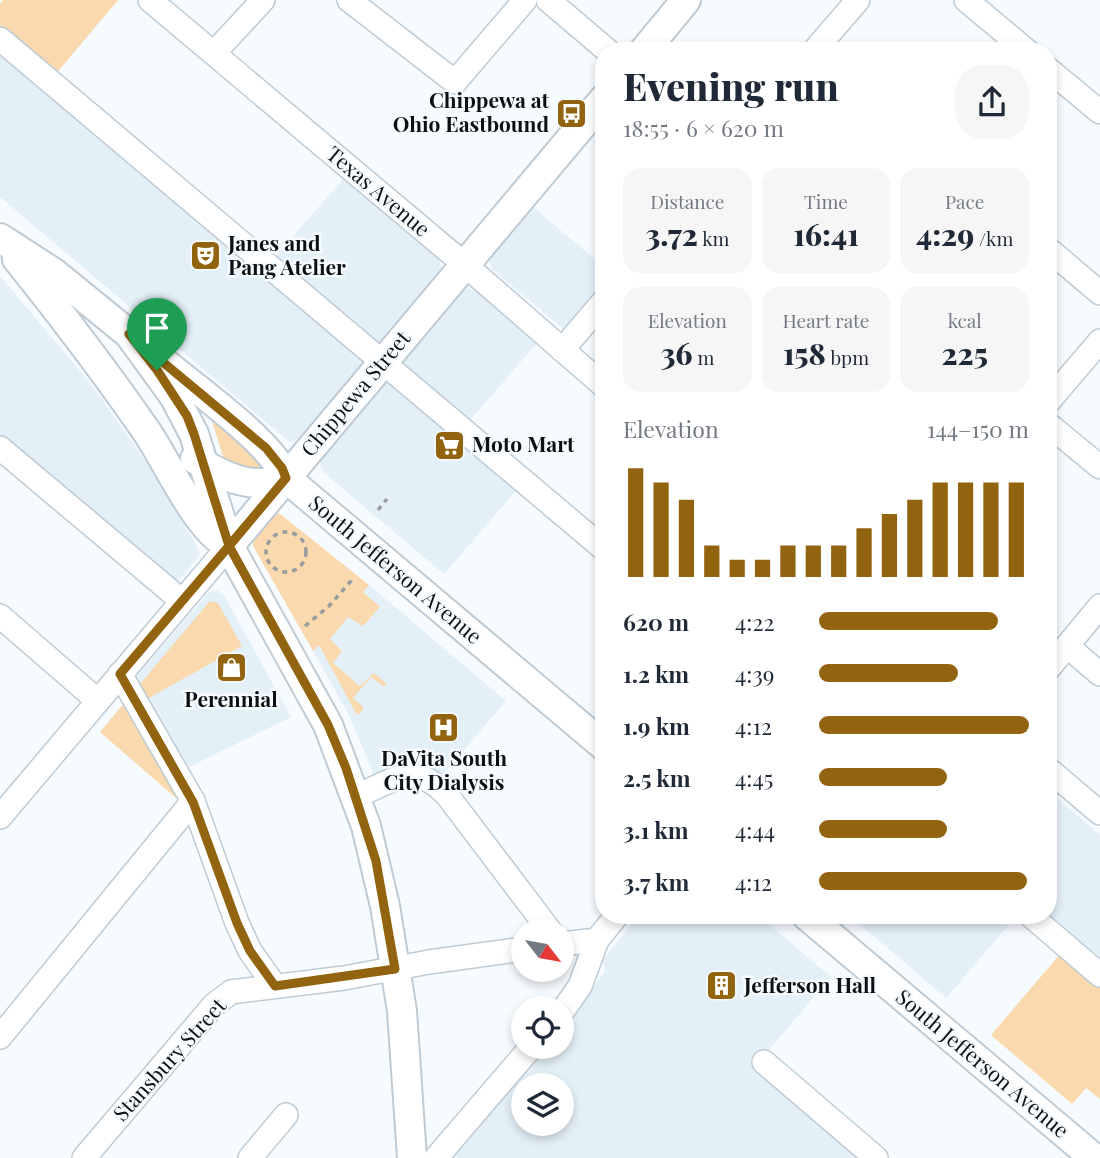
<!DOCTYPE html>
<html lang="en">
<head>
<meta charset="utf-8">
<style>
  body { margin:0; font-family:"Playfair Display",serif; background:#f6f6f7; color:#1f2937; height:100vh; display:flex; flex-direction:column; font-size:26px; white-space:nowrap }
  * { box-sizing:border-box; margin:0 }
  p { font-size:23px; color:#747a83 }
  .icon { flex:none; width:38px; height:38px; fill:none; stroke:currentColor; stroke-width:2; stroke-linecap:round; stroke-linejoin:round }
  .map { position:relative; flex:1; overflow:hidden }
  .details { position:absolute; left:595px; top:42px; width:462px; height:882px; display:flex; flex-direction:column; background:#fff; border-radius:28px; box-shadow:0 4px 10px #0003 }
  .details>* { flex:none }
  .needle { width:46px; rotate:121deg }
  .fabs { position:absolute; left:511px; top:919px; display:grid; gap:14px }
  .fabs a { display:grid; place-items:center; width:63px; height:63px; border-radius:50%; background:#fff; box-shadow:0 4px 10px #0003; font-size:35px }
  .pin { position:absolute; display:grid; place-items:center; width:60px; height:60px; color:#fff; margin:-72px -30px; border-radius:50% 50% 50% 0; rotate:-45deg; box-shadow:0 0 7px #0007 }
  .pin .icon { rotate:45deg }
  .round { display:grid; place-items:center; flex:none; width:74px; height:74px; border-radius:28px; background:#f6f6f7 }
  .head { display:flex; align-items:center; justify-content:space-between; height:119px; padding:0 28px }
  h1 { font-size:38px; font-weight:800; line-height:52px }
  .metrics { display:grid; grid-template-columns:repeat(3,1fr); gap:10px; height:119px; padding:7px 28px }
  .metrics div { display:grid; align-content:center; border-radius:18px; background:#f6f6f7; text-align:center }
  .metrics b { font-size:30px; font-weight:800 }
  .metrics small { font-size:19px; font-weight:400 }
  .metrics p { font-size:19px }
  .chart { height:196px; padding:14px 28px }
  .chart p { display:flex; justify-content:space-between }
  .chart svg { width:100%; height:126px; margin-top:7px; stroke:#926410; stroke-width:6 }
  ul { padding:0 28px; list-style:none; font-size:23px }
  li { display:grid; grid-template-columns:112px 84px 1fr; align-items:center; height:52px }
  li i { height:18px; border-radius:9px; background:#926410 }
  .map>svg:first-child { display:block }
  .built { fill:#e4f0f8; fill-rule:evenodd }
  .green { fill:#f9d9ad }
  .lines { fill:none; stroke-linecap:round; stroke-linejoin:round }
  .minor-casing { stroke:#becbd5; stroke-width:26 }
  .major-casing { stroke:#becbd5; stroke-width:32 }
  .path { stroke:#979ca0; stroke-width:3.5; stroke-dasharray:5 5; stroke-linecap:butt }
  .minor { stroke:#fff; stroke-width:23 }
  .major { stroke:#fff; stroke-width:28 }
  .route-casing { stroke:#fff; stroke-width:14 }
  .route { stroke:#926410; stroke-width:9 }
  .labels { text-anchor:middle; stroke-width:5; stroke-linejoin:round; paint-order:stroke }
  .poi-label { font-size:21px; font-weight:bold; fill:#0c1013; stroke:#f6fbff; text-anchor:start }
  .street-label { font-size:21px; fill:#0c1013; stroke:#f6fbff }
</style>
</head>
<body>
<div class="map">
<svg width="1100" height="1158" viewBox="0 0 1100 1158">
  <rect width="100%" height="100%" fill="#f6fbff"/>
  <!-- built -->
  <g class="built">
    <path d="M0,47L265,268L344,178L438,257L441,266L439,273L301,437L292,442L287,440L0,197Z"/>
    <path d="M533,207L604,267V292L568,333L492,269L489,261L494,253Z"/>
    <path d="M0,276L90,383L157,477L198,548L199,554L196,560L171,589L0,441Z"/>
    <path d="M468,288L477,291L538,342L466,425L396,368L462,292Z"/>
    <path d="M390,376L521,485L444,574L323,472L320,464L321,458Z"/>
    <path d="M369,585L506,701L445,772L382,794L349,715L313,651Z"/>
    <path d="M217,590L225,597L291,717L185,769L135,678L209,592Z"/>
    <path d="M1048,791L1100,835V967L1040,915H1048Z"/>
    <path d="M639,915H758L831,977L757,1064L867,1158H447L542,1047L562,1046V1023L605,972L603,959ZM523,1085H562V1124H523Z"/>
    <path d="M849,915H1017L946,998Z"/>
  </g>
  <!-- green -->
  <g class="green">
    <path d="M3,0H118L54,76L0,29V4Z"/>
    <path d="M211,418H214L270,463L265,475L224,460Z"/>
    <path d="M279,513L369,585L363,592L380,607L363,626L348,617L330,639L342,651L333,663L360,686L374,673L387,684L383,686L371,677L353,698L363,707V710L357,715L319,645L313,651L253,546V539L273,516Z"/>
    <path d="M210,601L218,603L242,646L147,699L139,685Z"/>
    <path d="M129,697L184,805L100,732Z"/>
    <path d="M1061,953L1100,986V1099L1086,1088L1072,1104L991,1035Z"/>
  </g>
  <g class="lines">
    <defs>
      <g id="minor">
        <path d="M150,0L464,264L604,386"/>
        <path d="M349,0L455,82L525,0"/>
        <path d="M548,0L608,51"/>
        <path d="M966,0L1027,51"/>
        <path d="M0,39L604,549"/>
        <path d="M814,51L858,0"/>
        <path d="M214,53L263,0"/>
        <path d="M1048,69L1100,112"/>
        <path d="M1048,249L1100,293"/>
        <path d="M562,350L604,301"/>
        <path d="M1048,402L1100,341"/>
        <path d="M1048,424L1100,467"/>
        <path d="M0,448L182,601"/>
        <path d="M0,616L98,701"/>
        <path d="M1067,646L1100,674"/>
        <path d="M1048,669L1100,606"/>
        <path d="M120,674L193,801L237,923L250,951L275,986"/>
        <path d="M1048,769L1100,813"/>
        <path d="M356,796C394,781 414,760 447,795L550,931"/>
        <path d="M0,817L229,546"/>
        <path d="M1030,915L1100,975"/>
        <path d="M562,944L597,940L617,915"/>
        <path d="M562,1012L580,986L597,940"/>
        <path d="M0,1037L193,801"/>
        <path d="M764,1062L876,1158"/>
        <path d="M84,1158L214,1005L231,992L344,978L429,962L523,949"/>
        <path d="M250,1158L286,1115"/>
        <path d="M436,1158L532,1046"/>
      </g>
      <g id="major">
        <path d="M644,51L686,0"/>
        <path d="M0,238L54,273L129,334L174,396L194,434L229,546L328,725L366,826L385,906L402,1011L412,1158"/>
        <path d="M17,259C62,315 106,373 147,432C167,462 195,524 223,542"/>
        <path d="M161,360C193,387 272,442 286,478L604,746"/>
        <path d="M195,459C224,477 252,491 286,478"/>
        <path d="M229,546L604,99"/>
        <path d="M806,915L1094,1158"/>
      </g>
    </defs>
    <!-- minor casing -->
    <use href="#minor" class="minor-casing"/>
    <!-- major casing -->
    <use href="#major" class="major-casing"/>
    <!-- path -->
    <g class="path">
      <path d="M378,510L387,499"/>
      <circle cx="286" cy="552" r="20"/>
      <path d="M305,626L329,606L352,580"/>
    </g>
    <!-- minor -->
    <use href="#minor" class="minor"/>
    <!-- major -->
    <use href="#major" class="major"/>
  </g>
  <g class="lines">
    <defs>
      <path id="route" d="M157,370L187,416L194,434L229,546L120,674L193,802L237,923L250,951L275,986L395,969L376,861L346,768L328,725L229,546L286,478L282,468L266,448L129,334L157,370"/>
    </defs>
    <!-- route casing -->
    <use href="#route" class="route-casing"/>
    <!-- route -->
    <use href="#route" class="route"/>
  </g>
  <!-- icons -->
  <defs>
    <symbol id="bus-square" viewBox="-11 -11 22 22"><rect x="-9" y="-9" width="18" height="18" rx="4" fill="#926410" stroke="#f6fbff"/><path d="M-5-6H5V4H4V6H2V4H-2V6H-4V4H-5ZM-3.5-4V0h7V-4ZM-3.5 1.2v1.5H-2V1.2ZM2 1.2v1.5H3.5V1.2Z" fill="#fff"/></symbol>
    <symbol id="theatre-square" viewBox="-11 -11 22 22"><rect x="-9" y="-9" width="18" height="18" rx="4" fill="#926410" stroke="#f6fbff"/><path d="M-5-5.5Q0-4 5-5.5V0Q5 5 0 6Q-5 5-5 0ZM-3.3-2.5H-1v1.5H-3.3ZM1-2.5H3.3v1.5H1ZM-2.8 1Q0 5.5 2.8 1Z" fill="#fff"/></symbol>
    <symbol id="supermarket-square" viewBox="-11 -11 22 22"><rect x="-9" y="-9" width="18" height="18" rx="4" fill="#926410" stroke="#f6fbff"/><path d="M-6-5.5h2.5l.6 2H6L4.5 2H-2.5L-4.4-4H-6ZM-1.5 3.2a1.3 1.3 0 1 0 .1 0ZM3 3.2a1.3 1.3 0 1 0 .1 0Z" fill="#fff"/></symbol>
    <symbol id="shop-square" viewBox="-11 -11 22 22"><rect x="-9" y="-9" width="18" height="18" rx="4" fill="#926410" stroke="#f6fbff"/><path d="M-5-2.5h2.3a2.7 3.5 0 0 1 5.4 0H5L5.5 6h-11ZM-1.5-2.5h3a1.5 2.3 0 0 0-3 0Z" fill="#fff"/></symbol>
    <symbol id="hospital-square" viewBox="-11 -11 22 22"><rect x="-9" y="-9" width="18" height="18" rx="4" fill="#926410" stroke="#f6fbff"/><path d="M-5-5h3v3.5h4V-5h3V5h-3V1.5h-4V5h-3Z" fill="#fff"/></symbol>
    <symbol id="building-square" viewBox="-11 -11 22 22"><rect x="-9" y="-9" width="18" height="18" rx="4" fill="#926410" stroke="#f6fbff"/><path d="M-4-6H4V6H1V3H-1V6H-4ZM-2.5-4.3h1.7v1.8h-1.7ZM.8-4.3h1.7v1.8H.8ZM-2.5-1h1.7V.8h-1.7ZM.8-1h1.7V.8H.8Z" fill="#fff"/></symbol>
  </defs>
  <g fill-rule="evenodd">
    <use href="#bus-square" x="554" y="96" width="35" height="35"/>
    <use href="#theatre-square" x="188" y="238" width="35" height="35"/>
    <use href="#supermarket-square" x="432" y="428" width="35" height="35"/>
    <use href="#shop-square" x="214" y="650" width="35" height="35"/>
    <use href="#hospital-square" x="426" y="710" width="35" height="35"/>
    <use href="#building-square" x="704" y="968" width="35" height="35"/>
  </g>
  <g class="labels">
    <!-- poi labels -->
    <g class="poi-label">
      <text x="549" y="108" text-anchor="end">Chippewa at<tspan x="549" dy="24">Ohio Eastbound</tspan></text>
      <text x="228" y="251">Janes and<tspan x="228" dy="24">Pang Atelier</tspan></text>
      <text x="472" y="452">Moto Mart</text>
      <text x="231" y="707" text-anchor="middle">Perennial</text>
      <text x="444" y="766" text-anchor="middle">DaVita South<tspan x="444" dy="24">City Dialysis</tspan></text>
      <text x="744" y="993">Jefferson Hall</text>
    </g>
    <!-- street labels -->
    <g class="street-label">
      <text transform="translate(378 192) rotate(40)" y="7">Texas Avenue</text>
      <text transform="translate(356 394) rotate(-50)" y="7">Chippewa Street</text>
      <text transform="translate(395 570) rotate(40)" y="7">South Jefferson Avenue</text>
      <text transform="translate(170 1060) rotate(-48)" y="7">Stansbury Street</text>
      <text transform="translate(982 1064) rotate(40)" y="7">South Jefferson Avenue</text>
    </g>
  </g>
</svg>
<div class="fabs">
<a><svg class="needle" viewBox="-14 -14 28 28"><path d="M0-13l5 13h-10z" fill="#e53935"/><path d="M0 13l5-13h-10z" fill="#747a83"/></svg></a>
<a><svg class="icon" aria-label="locate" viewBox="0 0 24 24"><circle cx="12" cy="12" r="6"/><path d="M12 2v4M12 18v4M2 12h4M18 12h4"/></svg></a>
<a><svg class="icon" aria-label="layers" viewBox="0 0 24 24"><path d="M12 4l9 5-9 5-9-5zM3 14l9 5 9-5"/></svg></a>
</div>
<div class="pin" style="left:157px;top:370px;background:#1e9e55"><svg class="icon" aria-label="arrive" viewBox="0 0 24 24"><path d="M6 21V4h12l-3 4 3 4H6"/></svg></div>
<section class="details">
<div class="head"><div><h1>Evening run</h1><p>18:55 · 6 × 620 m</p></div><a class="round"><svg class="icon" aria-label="share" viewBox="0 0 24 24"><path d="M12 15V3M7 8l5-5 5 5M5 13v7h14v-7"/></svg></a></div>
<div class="metrics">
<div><p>Distance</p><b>3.72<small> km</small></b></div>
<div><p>Time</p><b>16:41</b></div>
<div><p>Pace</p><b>4:29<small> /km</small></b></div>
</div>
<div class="metrics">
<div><p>Elevation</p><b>36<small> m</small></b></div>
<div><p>Heart rate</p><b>158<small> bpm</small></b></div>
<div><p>kcal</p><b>225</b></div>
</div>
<div class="chart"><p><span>Elevation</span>144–150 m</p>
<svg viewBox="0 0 160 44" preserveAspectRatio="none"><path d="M5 44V6M15 44V11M25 44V17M35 44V33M45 44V38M55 44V38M65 44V33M75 44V33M85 44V33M95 44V27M105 44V22M115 44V17M125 44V11M135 44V11M145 44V11M155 44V11"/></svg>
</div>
<ul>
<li><b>620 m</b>4:22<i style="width:85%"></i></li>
<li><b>1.2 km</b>4:39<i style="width:66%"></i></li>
<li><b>1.9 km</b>4:12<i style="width:100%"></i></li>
<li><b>2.5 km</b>4:45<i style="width:61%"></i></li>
<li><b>3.1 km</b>4:44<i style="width:61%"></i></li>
<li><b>3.7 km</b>4:12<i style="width:99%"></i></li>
</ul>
</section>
</div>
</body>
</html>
